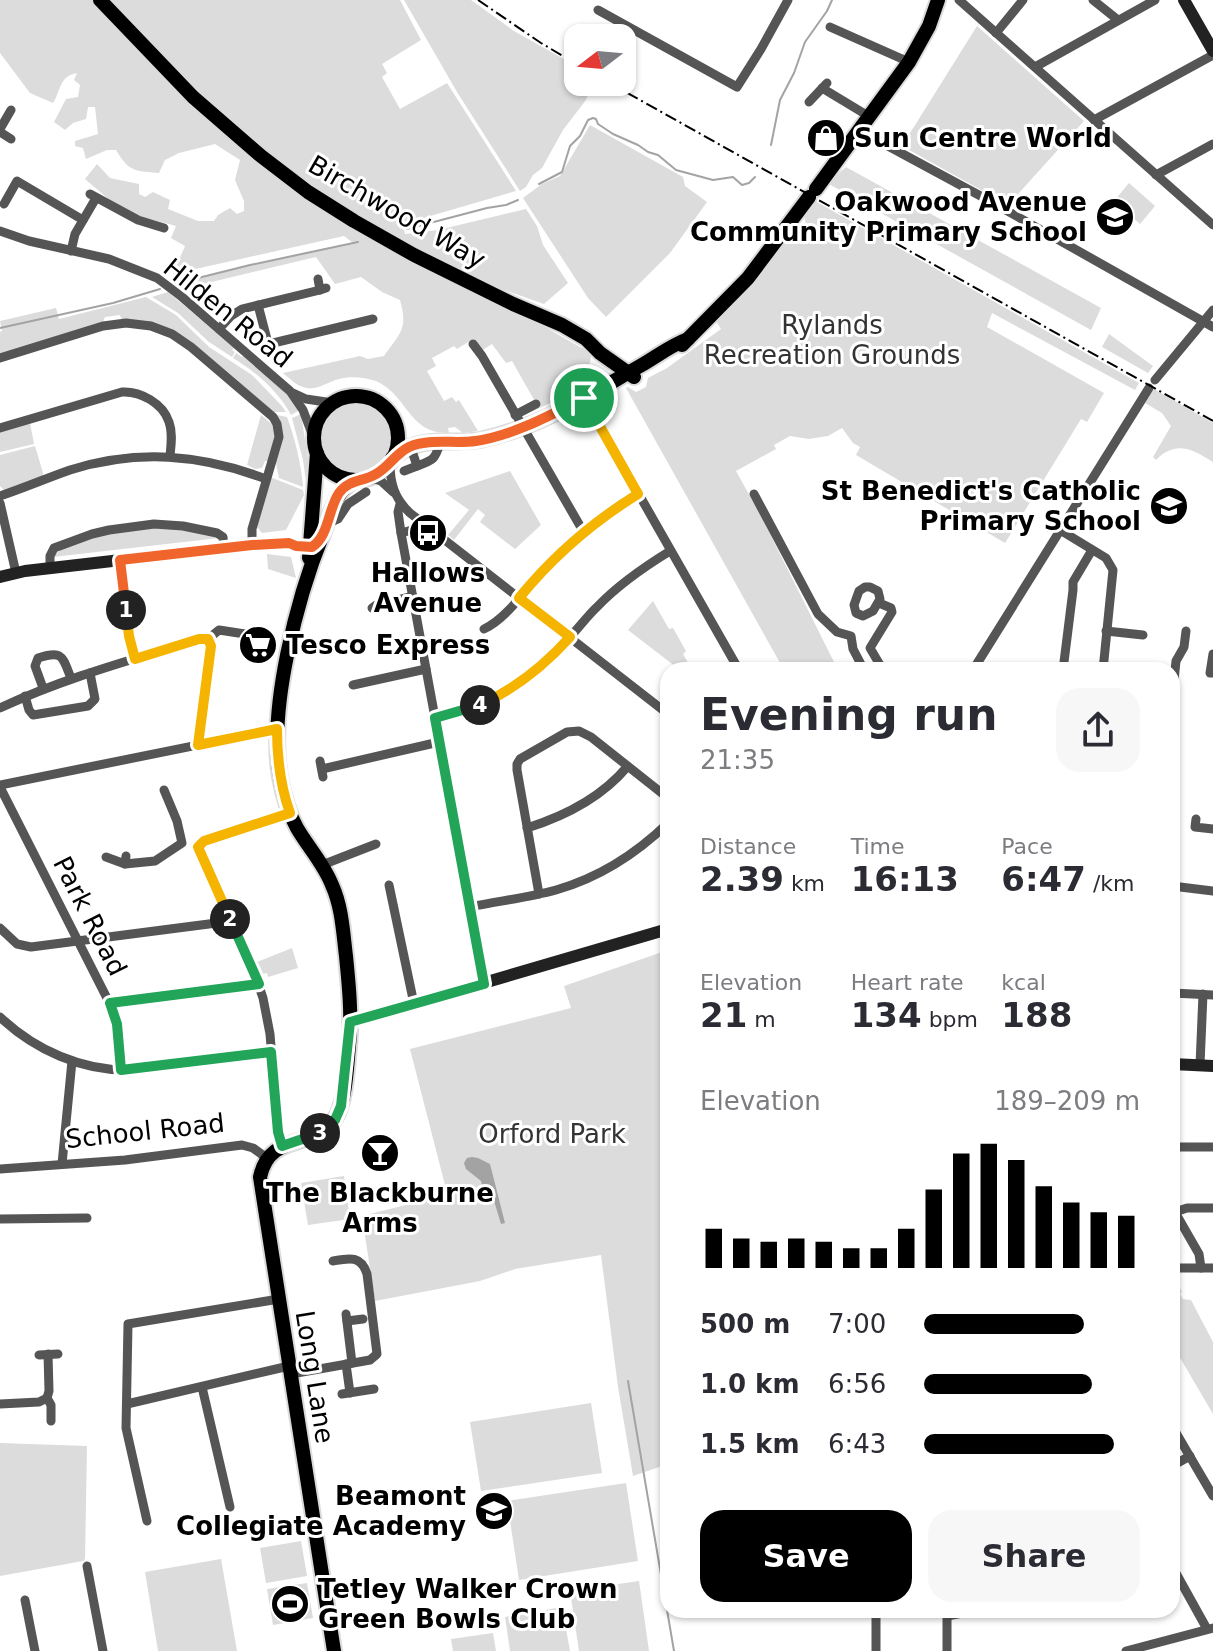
<!DOCTYPE html>
<html lang="en">
<head>
<meta charset="utf-8">
<style>
  body { margin:0; font-family:"DejaVu Sans",sans-serif; background:#f7f7f7; color:#2b2b33; height:100vh; display:flex; flex-direction:column; font-size:30px; white-space:nowrap }
  * { box-sizing:border-box; margin:0 }
  p { font-size:26px; color:#7c7c81 }
  .icon { flex:none; width:44px; height:44px; fill:none; stroke:currentColor; stroke-width:2; stroke-linecap:round; stroke-linejoin:round }
  .map { position:relative; flex:1; overflow:hidden }
  .sheet { position:absolute; left:660px; top:662px; width:520px; height:956px; display:flex; flex-direction:column; background:#fff; border-radius:24px; box-shadow:0 2px 6px #0004 }
  .sheet>* { flex:none }
  .needle { width:52px; rotate:254deg }
  .controls { position:absolute; left:564px; top:24px; display:grid; gap:16px }
  .controls a { display:grid; place-items:center; width:72px; height:72px; border-radius:16px; background:#fff; box-shadow:0 2px 6px #0004; font-size:40px }
  .pin { position:absolute; display:grid; place-items:center; width:68px; height:68px; color:#fff; margin:-34px; border:4px solid #fff; border-radius:50%; box-shadow:0 2px 8px #0007 }
  .km { position:absolute; width:40px; height:40px; margin:-20px; border-radius:50%; background:#222; color:#fff; font-size:22px; line-height:40px; text-align:center }
  .round { display:grid; place-items:center; flex:none; width:84px; height:84px; border-radius:24px; background:#f7f7f7 }
  .summary { display:flex; align-items:center; justify-content:space-between; height:136px; padding:0 40px }
  h1 { font-size:44px; font-weight:700; line-height:60px }
  .metrics { display:grid; grid-template-columns:repeat(3,1fr); gap:12px; height:136px; padding:8px 40px }
  .metrics div { display:grid; align-content:center }
  .metrics b { font-size:34px; font-weight:700 }
  .metrics small { font-size:22px; font-weight:400 }
  .metrics p { font-size:22px }
  .chart { height:224px; padding:16px 40px }
  .chart p { display:flex; justify-content:space-between }
  .chart svg { width:100%; height:144px; margin-top:8px; stroke:#000; stroke-width:6 }
  .action { display:flex; gap:16px; margin-top:auto; padding:16px 40px }
  .action a { flex:1; height:92px; border-radius:24px; background:#000; color:#fff; font-size:32px; font-weight:700; line-height:92px; text-align:center }
  .action a+a { background:#f7f7f7; color:#2b2b33 }
  ul { padding:0 40px; list-style:none; font-size:26px }
  li { display:grid; grid-template-columns:128px 96px 1fr; align-items:center; height:60px }
  li i { height:20px; border-radius:10px; background:#000 }
  .map>svg:first-child { display:block }
  .green { fill:#dcdcdc }
  .water { fill:#a3a3a3 }
  .lines { fill:none; stroke-linecap:round; stroke-linejoin:round }
  .stream { stroke:#a3a3a3; stroke-width:2 }
  .primary-casing { stroke:#dbdbdb; stroke-width:18 }
  .street { stroke:#555; stroke-width:9 }
  .secondary { stroke:#222; stroke-width:12 }
  .primary { stroke:#000; stroke-width:14 }
  .rail { stroke:#000; stroke-width:2; stroke-dasharray:12 4 2 4; stroke-linecap:butt }
  .split-1-casing { stroke:#fff; stroke-width:16 }
  .split-2-casing { stroke:#fff; stroke-width:16 }
  .split-3-casing { stroke:#fff; stroke-width:16 }
  .split-4-casing { stroke:#fff; stroke-width:16 }
  .split-5-casing { stroke:#fff; stroke-width:16 }
  .split-1 { stroke:#f0652b; stroke-width:10 }
  .split-2 { stroke:#f5b400; stroke-width:10 }
  .split-3 { stroke:#22a559; stroke-width:10 }
  .split-4 { stroke:#22a559; stroke-width:10 }
  .split-5 { stroke:#f5b400; stroke-width:10 }
  .labels { text-anchor:middle; stroke-width:6; stroke-linejoin:round; paint-order:stroke }
  .poi-label { font-size:26px; font-weight:bold; fill:#000; stroke:#fff; text-anchor:start }
  .street-label { font-size:26px; fill:#000; stroke:#fff }
  .park-label { font-size:26px; fill:#333; stroke:#fff }
</style>
</head>
<body>
<div class="map">
<svg width="1213" height="1651" viewBox="0 0 1213 1651">
  <rect width="100%" height="100%" fill="#fff"/>
  <!-- green -->
  <g class="green">
    <path d="M0,0H94L243,147L515,310L587,351L591,355C589,392 547,404 519,417L537,405L512,361L506,363L492,344L481,351L473,339L457,349L454,346L432,358L436,366L427,371L444,401L452,397L456,402L459,400L478,431L463,433L455,427L448,428L449,433C409,435 407,394 376,381C364,377 350,376 339,379C327,382 316,392 303,387C296,385 289,378 283,373L360,356L368,359L384,356C401,332 408,329 400,300L382,292L361,277L335,284L316,257L199,285L197,279L250,265L353,243L344,236L173,274L185,246L171,238L176,226L139,216L112,202L85,179L97,164L110,178L139,184V194L145,197L153,192L170,200L168,209L198,221H214L218,215L230,208L237,214L244,211V201L235,180L240,160L215,144L179,153L165,160L159,173C135,171 129,172 116,150H107L86,159L83,148L75,146V141L98,134L95,107H88L86,119L73,123L65,130L54,122L66,99L78,97L80,85L74,80L77,73C59,76 61,91 53,103L30,93L0,53Z"/>
    <path d="M105,0H400L421,40L382,64L387,73L382,77L400,109L447,83L516,191L403,224L405,234L438,230L526,209L537,226L543,245L568,283L544,304L493,286L440,261L394,237L300,180L210,108Z"/>
    <path d="M404,0H471L514,31L578,67V82H593L586,100L563,130L542,168L533,175L526,187L520,191L457,92Z"/>
    <path d="M977,26L1084,121L1008,205L902,146Z"/>
    <path d="M590,125L683,177L685,186L707,202L670,253L606,317L588,298L523,198L542,184L560,176Z"/>
    <path d="M846,167L1101,308L1091,330L827,183Z"/>
    <path d="M1129,183L1155,206L1140,224L1114,201Z"/>
    <path d="M815,201L1139,383L1135,390L992,313L987,327L1104,393L1087,422L1081,419L1005,543L856,455L860,447L853,443L842,428L828,436L809,439L790,436L774,445L776,449L736,471L761,516L838,670H784L626,388L628,387L636,392L646,387L648,378L667,368L721,329L716,321L751,284L783,244H794L806,226L804,215Z"/>
    <path d="M168,292L234,348L232,350L235,352L232,357L209,342L178,313L152,297Z"/>
    <path d="M146,297L176,315L209,347L252,375L281,405L286,412H274L190,343L122,321L120,315L105,317L102,324L0,354V332L2,331L0,321L56,308L59,319Z"/>
    <path d="M1109,334L1153,366L1148,373L1102,347Z"/>
    <path d="M236,353L242,357L243,356L287,394L300,410L291,415C278,391 256,372 233,358Z"/>
    <path d="M1154,389L1213,423V462C1192,449 1176,440 1156,460L1153,457L1171,426L1162,413L1145,403Z"/>
    <circle cx="356" cy="437" r="38"/>
    <path d="M301,414L309,466L310,489H307L303,460L292,418Z"/>
    <path d="M261,415L275,427L276,434L268,461H265L262,468L255,469L247,465Z"/>
    <path d="M277,415L287,417C295,439 301,463 303,487L279,478L276,463V418Z"/>
    <path d="M30,423L34,444L0,452V432Z"/>
    <path d="M35,446L43,473V477L9,490H4L0,486V455Z"/>
    <path d="M510,471L541,525L515,549L480,522L485,515L478,509L454,540L448,535L469,510L445,493Z"/>
    <path d="M270,477L303,490L304,495L286,530L262,533L257,527Z"/>
    <path d="M145,527L180,529L216,536L219,538L53,557C69,537 120,532 145,527Z"/>
    <path d="M267,554L291,557L296,578L268,569Z"/>
    <path d="M653,601L669,629L673,628L686,651L683,654L692,670H680L628,630Z"/>
    <path d="M292,948L298,968L268,977L267,973L262,974L257,962Z"/>
    <path d="M668,950V1464L633,1476L618,1387L601,1255L515,1269L480,1281L375,1301L362,1216L449,1194L446,1189L410,1049L571,1008L564,986Z"/>
    <path d="M344,1176L350,1219L308,1225L301,1183Z"/>
    <path d="M1172,1277H1175L1182,1292L1180,1294L1183,1299L1191,1300L1213,1342V1414L1172,1344Z"/>
    <path d="M591,1403L602,1473L481,1491L470,1422Z"/>
    <path d="M0,1443L87,1446L85,1559L83,1561L0,1576Z"/>
    <path d="M626,1483L638,1561L519,1580L507,1501Z"/>
    <path d="M301,1541L307,1576L266,1583L260,1548Z"/>
    <path d="M221,1559L237,1651H158L145,1572Z"/>
    <path d="M639,1581L649,1651H579L570,1591Z"/>
    <path d="M307,1583L313,1618L273,1625L267,1589Z"/>
    <path d="M562,1607L570,1651H510L505,1617Z"/>
    <path d="M493,1633L496,1651H453L451,1639Z"/>
  </g>
  <!-- water -->
  <path class="water" d="M472,1157L478,1158L490,1164L505,1223L501,1224L494,1201L483,1190L481,1181L466,1169L464,1163L467,1158Z"/>
  <g class="lines">
    <!-- stream -->
    <g class="stream">
      <path d="M771,145L780,100L794,73L805,42L827,11L832,0"/>
      <path d="M539,184L562,172L570,146L580,136L588,120L593,118L596,119L598,124L613,134L638,145L648,152L658,155L676,170L713,180L733,177L742,185L749,183L755,177"/>
      <path d="M407,229L487,208L506,205L518,200"/>
      <path d="M178,283L250,265L358,242"/>
      <path d="M0,328L113,303L160,289"/>
      <path d="M628,1381L674,1651"/>
    </g>
    <defs>
      <g id="primary">
        <path d="M100,0L193,97L261,156L308,192L354,221L414,255L513,304L562,325L586,339L600,353L634,377"/>
        <path d="M816,189L909,62L929,26L938,0"/>
        <path d="M682,345L748,278L809,197"/>
        <circle cx="356" cy="438" r="42"/>
        <path d="M392,458C399,454 405,448 413,446C434,438 458,444 480,440C538,428 589,395 640,366C656,357 671,345 688,339"/>
        <path d="M309,558L317,453"/>
        <path d="M334,1651L260,1177C270,1130 317,1151 336,1117C346,1100 347,1066 349,1046C352,1016 349,986 346,956C343,932 342,907 332,885C324,864 308,847 297,828C288,812 283,794 280,777C268,709 297,598 323,534C331,514 335,490 356,480"/>
      </g>
    </defs>
    <!-- primary casing -->
    <use href="#primary" class="primary-casing"/>
    <!-- street -->
    <g class="street">
      <path d="M959,0L1213,225"/>
      <path d="M1093,0L1118,20"/>
      <path d="M598,10L737,87L761,49L788,0"/>
      <path d="M830,27L909,62"/>
      <path d="M996,33L1023,0"/>
      <path d="M1035,67L1155,0"/>
      <path d="M822,88L870,117"/>
      <path d="M809,102L827,83"/>
      <path d="M1094,120L1213,55"/>
      <path d="M0,129L11,110"/>
      <path d="M0,132L11,139"/>
      <path d="M875,139L988,200L1213,327"/>
      <path d="M1156,175L1213,144"/>
      <path d="M90,194L138,220L164,228"/>
      <path d="M4,204L17,181L83,220"/>
      <path d="M0,231L29,241L109,259L157,278L182,297L290,391L303,410L314,439"/>
      <path d="M71,251L75,234L96,198"/>
      <path d="M318,279L320,290L326,288"/>
      <path d="M258,305L270,351"/>
      <path d="M219,329L231,316L242,309L320,290"/>
      <path d="M269,344L373,319"/>
      <path d="M473,344L482,356L583,531"/>
      <path d="M0,358L103,326L126,323L151,326L172,334L191,347L273,417L277,424L279,437L252,529V545"/>
      <path d="M1155,380L1213,310"/>
      <path d="M293,393L306,399L333,403"/>
      <path d="M584,398L739,670"/>
      <path d="M515,415L536,404"/>
      <path d="M0,428L122,392C140,391 163,403 169,422C173,433 171,445 170,456"/>
      <path d="M390,462C390,483 394,498 410,513L668,714"/>
      <path d="M417,466C433,460 435,460 440,443"/>
      <path d="M404,471L417,466L413,454"/>
      <path d="M369,477L381,481L393,492"/>
      <path d="M754,494L818,614L837,632L851,636L853,649L864,670"/>
      <path d="M0,496C24,488 47,478 70,470C138,449 200,454 266,479"/>
      <path d="M0,503L16,573"/>
      <path d="M400,504L398,512L401,533L484,984"/>
      <path d="M327,524L338,519L348,504L366,492"/>
      <path d="M1060,530L1106,558L1113,570L1103,670"/>
      <path d="M401,533L412,530L421,521"/>
      <path d="M120,560L129,636L135,659"/>
      <path d="M50,568V556L54,548L92,534L109,530L154,524L183,526L217,533L223,537L224,548"/>
      <path d="M865,587H870L878,591L880,599L873,611L863,616L856,613L854,605L859,591Z"/>
      <path d="M879,603L891,608L892,612L870,648L883,670"/>
      <path d="M372,608L376,605L413,596"/>
      <path d="M484,629C508,618 527,587 545,567C573,538 604,515 638,494"/>
      <path d="M1106,631L1143,635"/>
      <path d="M208,639L219,630L245,634"/>
      <path d="M1213,654L1210,673H1213"/>
      <path d="M973,670L1149,388"/>
      <path d="M1063,670L1073,590V582L1092,550"/>
      <path d="M353,685L426,669"/>
      <path d="M43,688L35,666L38,658C63,650 62,656 71,678"/>
      <path d="M25,696L29,710L33,715L88,706L95,699L90,673"/>
      <path d="M0,708C64,678 131,660 199,639H208L211,646L198,745"/>
      <path d="M435,718C489,708 532,678 569,638C579,628 587,616 598,606C619,584 644,567 670,551"/>
      <path d="M1172,727L1174,706L1172,700L1176,661L1184,647L1186,631"/>
      <path d="M320,761L323,777"/>
      <path d="M322,769L439,742"/>
      <path d="M0,785L277,729"/>
      <path d="M0,787L115,1014L121,1070"/>
      <path d="M1196,819L1195,827L1213,829"/>
      <path d="M527,828C565,816 601,798 627,767"/>
      <path d="M106,857L125,864L126,856"/>
      <path d="M125,864L155,861L182,843L177,821L164,790"/>
      <path d="M322,865L376,844"/>
      <path d="M389,885L414,1004"/>
      <path d="M1172,886L1213,891"/>
      <path d="M539,894L517,770V764L520,759L567,732L579,731L591,737L668,798"/>
      <path d="M470,907C498,901 527,898 556,890C598,878 637,853 668,823"/>
      <path d="M0,928L17,944L31,947L232,921"/>
      <path d="M1172,993L1213,995"/>
      <path d="M110,1003L259,984"/>
      <path d="M0,1017C35,1050 82,1071 130,1070L271,1052"/>
      <path d="M1200,1065L1203,994"/>
      <path d="M282,1146L278,1132L270,1034L263,998L253,969L198,847L204,841L290,813"/>
      <path d="M1172,1147H1213"/>
      <path d="M62,1164L72,1061"/>
      <path d="M0,1169L125,1160L242,1145L253,1148L268,1159"/>
      <path d="M1172,1207L1199,1254L1201,1268"/>
      <path d="M1175,1212L1187,1208H1213"/>
      <path d="M0,1219L87,1218"/>
      <path d="M1172,1268H1213"/>
      <path d="M346,1314L352,1363"/>
      <path d="M347,1321L363,1319"/>
      <path d="M48,1354L49,1391L47,1398L51,1405V1421"/>
      <path d="M39,1355L58,1354"/>
      <path d="M346,1364L350,1393"/>
      <path d="M291,1374L370,1360L377,1354L367,1274C361,1255 349,1258 333,1261"/>
      <path d="M202,1387L230,1507"/>
      <path d="M342,1394L374,1389"/>
      <path d="M0,1404L39,1402L47,1398"/>
      <path d="M127,1404L289,1366"/>
      <path d="M1172,1426L1213,1496"/>
      <path d="M1172,1466L1190,1456"/>
      <path d="M147,1521L126,1428L128,1324L279,1299"/>
      <path d="M87,1566L103,1651"/>
      <path d="M1172,1566L1207,1629"/>
      <path d="M25,1600L35,1651"/>
      <path d="M947,1616L978,1610"/>
      <path d="M876,1651V1610"/>
      <path d="M947,1651V1610"/>
      <path d="M1126,1651L1213,1628"/>
    </g>
    <!-- secondary -->
    <g class="secondary">
      <path d="M1184,0L1213,51"/>
      <path d="M0,577L25,571L252,545C263,544 275,542 285,543C297,544 306,550 317,544"/>
      <path d="M350,1022L668,929"/>
      <path d="M1172,1064L1213,1066"/>
    </g>
    <!-- primary -->
    <use href="#primary" class="primary"/>
    <!-- rail -->
    <g class="rail">
      <path d="M478,0L541,43L578,65"/>
      <path d="M608,82L1213,421"/>
    </g>
  </g>
  <g class="lines">
    <defs>
      <path id="split-1" d="M126,610L120,560L252,545L289,543L296,546L312,547C329,536 328,509 339,493C349,479 363,482 376,474C389,467 395,454 409,447C429,438 454,444 476,441C514,435 549,416 584,398"/>
      <path id="split-2" d="M126,610L129,636L135,659L199,639H208L211,646L198,745L277,729C277,758 280,785 290,813L204,841L198,847L230,919"/>
      <path id="split-3" d="M230,919L259,984L110,1003L117,1024L121,1070L271,1052L278,1132L282,1146L320,1133"/>
      <path id="split-4" d="M320,1133L335,1120L341,1106L350,1022L484,984L435,718L480,705"/>
      <path id="split-5" d="M480,705C515,689 544,666 570,637L519,598C554,555 591,523 638,494L584,398"/>
    </defs>
    <!-- split-1 casing -->
    <use href="#split-1" class="split-1-casing"/>
    <!-- split-2 casing -->
    <use href="#split-2" class="split-2-casing"/>
    <!-- split-3 casing -->
    <use href="#split-3" class="split-3-casing"/>
    <!-- split-4 casing -->
    <use href="#split-4" class="split-4-casing"/>
    <!-- split-5 casing -->
    <use href="#split-5" class="split-5-casing"/>
    <!-- split-1 -->
    <use href="#split-1" class="split-1"/>
    <!-- split-2 -->
    <use href="#split-2" class="split-2"/>
    <!-- split-3 -->
    <use href="#split-3" class="split-3"/>
    <!-- split-4 -->
    <use href="#split-4" class="split-4"/>
    <!-- split-5 -->
    <use href="#split-5" class="split-5"/>
  </g>
  <!-- icons -->
  <defs>
    <symbol id="shop-disc" viewBox="-11 -11 22 22"><circle r="9.5" fill="#000" stroke="#fff"/><path d="M-5-2.5h2.3a2.7 3.5 0 0 1 5.4 0H5L5.5 6h-11ZM-1.5-2.5h3a1.5 2.3 0 0 0-3 0Z" fill="#fff"/></symbol>
    <symbol id="school-disc" viewBox="-11 -11 22 22"><circle r="9.5" fill="#000" stroke="#fff"/><path d="M0-5L7-2L0 1L-7-2ZM-4 1L0 2.5L4 1V4Q0 6-4 4Z" fill="#fff"/></symbol>
    <symbol id="bus-disc" viewBox="-11 -11 22 22"><circle r="9.5" fill="#000" stroke="#fff"/><path d="M-5-6H5V4H4V6H2V4H-2V6H-4V4H-5ZM-3.5-4V0h7V-4ZM-3.5 1.2v1.5H-2V1.2ZM2 1.2v1.5H3.5V1.2Z" fill="#fff"/></symbol>
    <symbol id="supermarket-disc" viewBox="-11 -11 22 22"><circle r="9.5" fill="#000" stroke="#fff"/><path d="M-6-5.5h2.5l.6 2H6L4.5 2H-2.5L-4.4-4H-6ZM-1.5 3.2a1.3 1.3 0 1 0 .1 0ZM3 3.2a1.3 1.3 0 1 0 .1 0Z" fill="#fff"/></symbol>
    <symbol id="bar-disc" viewBox="-11 -11 22 22"><circle r="9.5" fill="#000" stroke="#fff"/><path d="M-6-5H6L.8 .8V4.5H3.5V6h-7V4.5H-.8V.8Z" fill="#fff"/></symbol>
    <symbol id="stadium-disc" viewBox="-11 -11 22 22"><circle r="9.5" fill="#000" stroke="#fff"/><path d="M0-5a6.5 5 0 1 0 0 10a6.5 5 0 1 0 0-10ZM-3.5-1.8h7v3.6h-7Z" fill="#fff"/></symbol>
  </defs>
  <g fill-rule="evenodd">
    <use href="#shop-disc" x="804" y="116" width="44" height="44"/>
    <use href="#school-disc" x="1093" y="195" width="44" height="44"/>
    <use href="#school-disc" x="1147" y="484" width="44" height="44"/>
    <use href="#bus-disc" x="406" y="511" width="44" height="44"/>
    <use href="#supermarket-disc" x="236" y="623" width="44" height="44"/>
    <use href="#bar-disc" x="358" y="1131" width="44" height="44"/>
    <use href="#school-disc" x="472" y="1489" width="44" height="44"/>
    <use href="#stadium-disc" x="268" y="1582" width="44" height="44"/>
  </g>
  <g class="labels">
    <!-- poi labels -->
    <g class="poi-label">
      <text x="854" y="147">Sun Centre World</text>
      <text x="1087" y="211" text-anchor="end">Oakwood Avenue<tspan x="1087" dy="30">Community Primary School</tspan></text>
      <text x="1141" y="500" text-anchor="end">St Benedict's Catholic<tspan x="1141" dy="30">Primary School</tspan></text>
      <text x="428" y="582" text-anchor="middle">Hallows<tspan x="428" dy="30">Avenue</tspan></text>
      <text x="286" y="654">Tesco Express</text>
      <text x="380" y="1202" text-anchor="middle">The Blackburne<tspan x="380" dy="30">Arms</tspan></text>
      <text x="466" y="1505" text-anchor="end">Beamont<tspan x="466" dy="30">Collegiate Academy</tspan></text>
      <text x="318" y="1598">Tetley Walker Crown<tspan x="318" dy="30">Green Bowls Club</tspan></text>
    </g>
    <!-- street labels -->
    <g class="street-label">
      <text transform="translate(397 212) rotate(30)" y="9">Birchwood Way</text>
      <text transform="translate(228 313) rotate(39)" y="9">Hilden Road</text>
      <text transform="translate(90 916) rotate(63)" y="9">Park Road</text>
      <text transform="translate(145 1131) rotate(-6)" y="9">School Road</text>
      <text transform="translate(315 1377) rotate(81)" y="9">Long Lane</text>
    </g>
    <!-- park labels -->
    <g class="park-label">
      <text x="832" y="334">Rylands<tspan x="832" dy="30">Recreation Grounds</tspan></text>
      <text x="552" y="1143">Orford Park</text>
    </g>
  </g>
</svg>
<div class="controls">
<a><svg class="needle" viewBox="-14 -14 28 28"><path d="M0-13l5 13h-10z" fill="#e53935"/><path d="M0 13l5-13h-10z" fill="#7c7c81"/></svg></a>
</div>
<div class="pin" style="left:584px;top:398px;background:#1e9e55"><svg class="icon" aria-label="arrive" viewBox="0 0 24 24"><path d="M6 21V4h12l-3 4 3 4H6"/></svg></div>
<b class="km" style="left:126px;top:610px">1</b>
<b class="km" style="left:230px;top:919px">2</b>
<b class="km" style="left:320px;top:1133px">3</b>
<b class="km" style="left:480px;top:705px">4</b>
<section class="sheet">
<div class="summary"><div><h1>Evening run</h1><p>21:35</p></div><a class="round"><svg class="icon" aria-label="share" viewBox="0 0 24 24"><path d="M12 15V3M7 8l5-5 5 5M5 13v7h14v-7"/></svg></a></div>
<div class="metrics">
<div><p>Distance</p><b>2.39<small> km</small></b></div>
<div><p>Time</p><b>16:13</b></div>
<div><p>Pace</p><b>6:47<small> /km</small></b></div>
</div>
<div class="metrics">
<div><p>Elevation</p><b>21<small> m</small></b></div>
<div><p>Heart rate</p><b>134<small> bpm</small></b></div>
<div><p>kcal</p><b>188</b></div>
</div>
<div class="chart"><p><span>Elevation</span>189–209 m</p>
<svg viewBox="0 0 160 44" preserveAspectRatio="none"><path d="M5 44V32M15 44V35M25 44V36M35 44V35M45 44V36M55 44V38M65 44V38M75 44V32M85 44V20M95 44V9M105 44V6M115 44V11M125 44V19M135 44V24M145 44V27M155 44V28"/></svg>
</div>
<ul>
<li><b>500 m</b>7:00<i style="width:74%"></i></li>
<li><b>1.0 km</b>6:56<i style="width:78%"></i></li>
<li><b>1.5 km</b>6:43<i style="width:88%"></i></li>
</ul>
<div class="action"><a>Save</a><a>Share</a></div>
</section>
</div>
</body>
</html>
